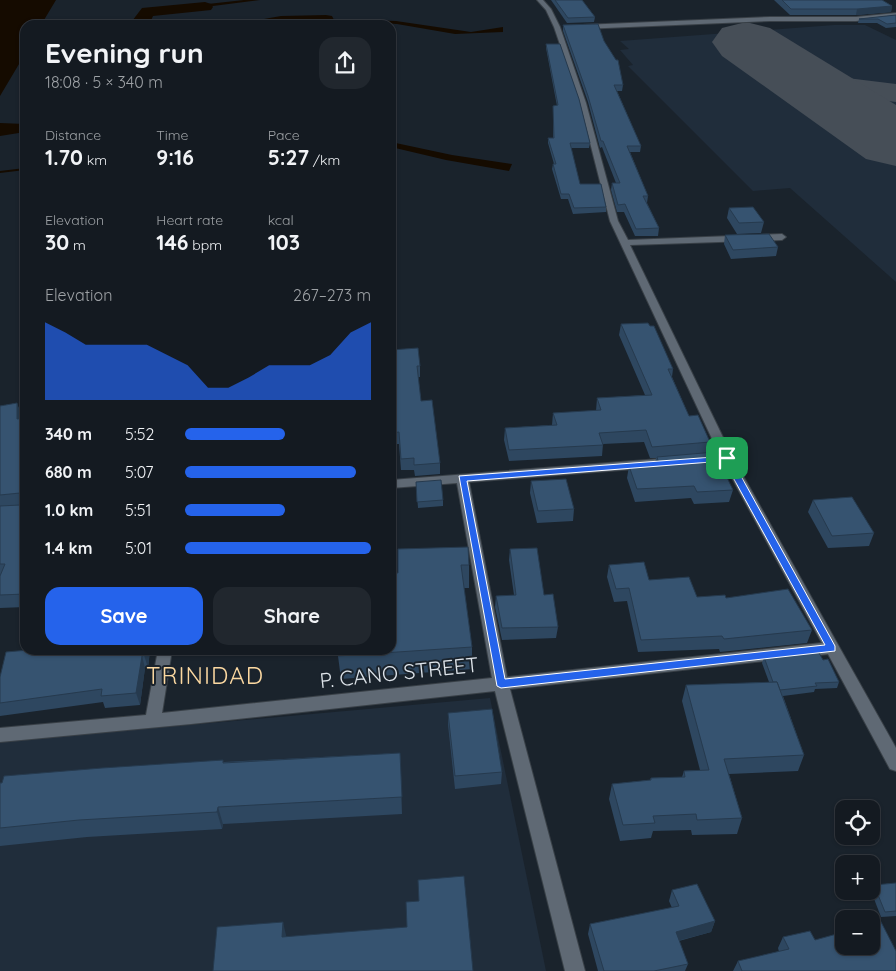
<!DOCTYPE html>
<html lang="en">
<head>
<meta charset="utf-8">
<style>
  body { margin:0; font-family:Quicksand,sans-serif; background:#21272e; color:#f1f3f6; height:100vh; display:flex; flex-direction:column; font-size:19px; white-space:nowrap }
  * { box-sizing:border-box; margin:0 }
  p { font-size:16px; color:#9da1a5 }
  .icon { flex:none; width:28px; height:28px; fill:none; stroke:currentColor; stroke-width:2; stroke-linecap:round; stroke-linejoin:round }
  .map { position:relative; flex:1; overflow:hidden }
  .side { position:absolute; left:20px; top:20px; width:376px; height:635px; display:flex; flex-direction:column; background:#141a21; border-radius:15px; box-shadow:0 1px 4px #0004,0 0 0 1px #33383f }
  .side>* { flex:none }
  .buttons { position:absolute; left:835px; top:800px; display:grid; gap:10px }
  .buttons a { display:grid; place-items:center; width:45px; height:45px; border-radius:10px; background:#141a21; box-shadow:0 1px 4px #0004,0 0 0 1px #33383f; font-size:25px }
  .pin { position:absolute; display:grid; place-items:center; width:42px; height:42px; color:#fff; margin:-21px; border-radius:10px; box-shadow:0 2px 8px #0006 }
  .round { display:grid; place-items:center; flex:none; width:52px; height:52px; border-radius:15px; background:#21272e }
  .head { display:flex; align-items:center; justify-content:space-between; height:85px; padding:0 25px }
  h1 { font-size:28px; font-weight:700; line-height:38px }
  .stats { display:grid; grid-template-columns:repeat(3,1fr); gap:8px; height:85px; padding:5px 25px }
  .stats div { display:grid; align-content:center }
  .stats b { font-size:21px; font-weight:700 }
  .stats small { font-size:14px; font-weight:400 }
  .stats p { font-size:14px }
  .chart { height:140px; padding:10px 25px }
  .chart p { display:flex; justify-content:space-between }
  .chart svg { width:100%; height:90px; margin-top:5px; fill:#2563eb; opacity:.7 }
  .button { display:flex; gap:10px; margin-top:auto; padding:10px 25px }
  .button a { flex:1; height:58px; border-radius:15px; background:#2563eb; color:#fff; font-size:20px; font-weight:700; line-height:58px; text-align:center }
  .button a+a { background:#21272e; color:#f1f3f6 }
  ul { padding:0 25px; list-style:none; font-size:16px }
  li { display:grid; grid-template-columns:80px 60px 1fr; align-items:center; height:38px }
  li i { height:12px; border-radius:6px; background:#2563eb }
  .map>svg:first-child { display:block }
  .built { fill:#202d3b }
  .water { fill:#150b00 }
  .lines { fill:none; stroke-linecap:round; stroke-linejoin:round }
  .stream { fill:#150b00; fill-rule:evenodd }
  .river { fill:#150b00; fill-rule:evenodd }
  .taxiway { fill:#464e57; fill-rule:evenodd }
  .runway { fill:#464e57; fill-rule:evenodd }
  .minor-casing { stroke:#394047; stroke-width:2 }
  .minor { fill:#5f6974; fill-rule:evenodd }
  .wall { fill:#2e4760 }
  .shaded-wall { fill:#263a4e }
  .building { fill:#365370; stroke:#263a4e }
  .route { fill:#2563eb; stroke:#fff; fill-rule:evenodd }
  .labels { text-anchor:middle; stroke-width:4; stroke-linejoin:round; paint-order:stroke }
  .near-street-label { font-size:21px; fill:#dee4ea; stroke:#1a232c }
  .near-quarter-label { font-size:24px; letter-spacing:1px; fill:#fbd8a1; stroke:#1a232c }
</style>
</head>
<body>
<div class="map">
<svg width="896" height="971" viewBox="0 0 896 971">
  <rect width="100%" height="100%" fill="#1a232c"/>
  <!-- built -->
  <g class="built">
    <path d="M834,25H865L896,40V282L790,188L753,191L628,66L633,65L620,50L629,49L620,41Z"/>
    <path d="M490,698L546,971H0V742Z"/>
  </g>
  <!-- water -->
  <g class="water">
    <path d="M0,0H56L41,25H25V54L0,96Z"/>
    <path d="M244,0H260L158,13L147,17L145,23L133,25L144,11Z"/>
    <path d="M306,18L396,21L471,32L503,27V32L455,34L397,24L355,21H281L258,25H240L275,20Z"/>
    <path d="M0,123L25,124V132L0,136Z"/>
    <path d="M391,142L452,155L512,164L509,171L446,160L391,147Z"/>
  </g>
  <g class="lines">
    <!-- stream -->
    <path class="stream" d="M25,168V170L0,173V171Z"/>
    <!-- river -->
    <g class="river">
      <path d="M205,2L211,4L213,7L211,10L153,16L149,25H129L142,8Z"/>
      <path d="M326,15L332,16L334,20L332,24L249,25L252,21L281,16Z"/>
    </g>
    <!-- taxiway -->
    <path class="taxiway" d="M847,78L896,84V102L847,96L849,99L844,106L833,108L822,106L815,93L821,83Z"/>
    <!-- runway -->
    <path class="runway" d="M746,22L770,28L896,105V166L866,159L722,56L712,42L722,28Z"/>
    <defs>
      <g id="minor">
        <path d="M537,0H543L551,9L560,27L586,103L618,221L628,240L782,234L786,237L782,240L630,245L733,458L896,748V771L890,769L828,654L510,689L585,971H565L495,691L191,724L0,742V728L146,715L158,650H172L162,713L492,678L457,483L391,488V480L672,458L678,462L672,466L469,482L507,677L822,643L721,458L610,221L580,103L554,27L546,10Z"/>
        <path d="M896,13V17L856,21H770L582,29L579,27L582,25L770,17H856Z"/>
      </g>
    </defs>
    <!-- minor casing -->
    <use href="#minor" class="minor-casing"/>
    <!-- minor -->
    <use href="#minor" class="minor"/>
  </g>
  <!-- wall -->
  <g class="wall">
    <path d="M551,0H582L595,17L594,22L567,23Z"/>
    <path d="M774,0H882L892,6L891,12L856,15H790Z"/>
    <path d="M896,15V27L886,28L877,23H858L859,19Z"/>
    <path d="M563,25L623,85L622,91H617L641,146L640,152H630L648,196L647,203L659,228L658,236H635L624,212H617L611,190L612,183H616L602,147L600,148L588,102L563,31Z"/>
    <path d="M546,44L590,143L589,148H571L580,184L606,207V212L573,214L568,199H561L552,169L553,164H554L548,143V138H553V106H557L546,48Z"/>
    <path d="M729,208L764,222L761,233L737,234L727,218Z"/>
    <path d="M725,235L778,247L776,256L731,259L724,244Z"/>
    <path d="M621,324L673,369L672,377L689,416L710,442L708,453L733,490L729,502L694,504L691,498L635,502L627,478L629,466L655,464L656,458H650L644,442L603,444L602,456L509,461L504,440L505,428L552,425L553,413L596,411L597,398L645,395L619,335Z"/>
    <path d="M391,350L420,366V377H418L421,401L440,463V474L415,476L414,470H401L399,444H391Z"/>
    <path d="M17,403L21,415V419L25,418V607L0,608V406Z"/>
    <path d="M531,481L574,509L573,521L537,523L530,493Z"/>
    <path d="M416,482L443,500V506L418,508Z"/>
    <path d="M813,500L874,533L869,546L828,548L808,512Z"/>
    <path d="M398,549L469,565V588H464L472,647V669L341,679L338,656L398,573Z"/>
    <path d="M510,549L544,595L558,627L556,638L502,640L495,607L496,596L514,595L509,560Z"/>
    <path d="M609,565L697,597L726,598L812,630L807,643L720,652L719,649L638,652L627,601L614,602L607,577Z"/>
    <path d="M29,650H150L148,668H145L140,705L105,708L103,702L0,716V677Z"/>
    <path d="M764,657L823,660L839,682L837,688L815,689L814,692L783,696L804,755L798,771L729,774L742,818L737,834L692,835L691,830L653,831L651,838L620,841L609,799L612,784L650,780L651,778L682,777L684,771L700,770L682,701L686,685L769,682L762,663Z"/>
    <path d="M448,713L502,772L501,784L455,789L448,725Z"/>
    <path d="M400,753L402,814L223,824L222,829L87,837L0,846V783L224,762Z"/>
    <path d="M896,883V916L881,917L871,891V889L874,885Z"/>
    <path d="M672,890L715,921L711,932L679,941L688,964L685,971H598L588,934L590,924L672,908L669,901Z"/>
    <path d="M783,937L815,940L896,971H733L738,961L779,952L778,948Z"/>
  </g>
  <!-- shaded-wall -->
  <g class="shaded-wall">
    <path d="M892,6L891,12L856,15L857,9Z"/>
    <path d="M17,403L21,415L22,431L17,419Z"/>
    <path d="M145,650H150L148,668L144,655Z"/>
    <path d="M142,656L145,668L140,705L136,693Z"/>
    <path d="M218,807L223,824L222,829L217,812Z"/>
    <path d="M715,921L711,932L673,942L676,932Z"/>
    <path d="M283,922L288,944L282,937Z"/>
  </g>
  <!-- building -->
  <g class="building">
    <path d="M555,0H582L595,17L568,18Z"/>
    <path d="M782,0H882L892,6L857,9H791Z"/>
    <path d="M896,15V23L887,24L878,19H859Z"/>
    <path d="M598,24L604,41L616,60H618L623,85H614L641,146H627L648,196H643L659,228L636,229L625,204L618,205L612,183H620L603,141H601L588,96L563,25Z"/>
    <path d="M546,44H560L579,99L590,143H570L580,184H601L606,207L574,208L569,194H561L553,164H556L548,138H554L553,106L558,105Z"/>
    <path d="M753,207L764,222L739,223L729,208Z"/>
    <path d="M769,234L778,247L733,250L725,235Z"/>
    <path d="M648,323L650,326H654L673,369H668L689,416L698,415L710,442L652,447L646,430L599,433L603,445L509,450L505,428L557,425L553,413L601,410L597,398L652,395L621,324Z"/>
    <path d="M418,348L420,366H417L421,401L432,400L440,463L414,465V458L401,459L399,432L391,433V350Z"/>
    <path d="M17,403V419L25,418V594L0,595V576L5,564H0V506L20,505L22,503V495L20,493L0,495V406Z"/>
    <path d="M715,452L733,490L697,492L694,486L637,489L629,466L659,464L657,457Z"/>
    <path d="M566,479L574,509L538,511L531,481Z"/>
    <path d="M441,480L443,500L417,502L416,482Z"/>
    <path d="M852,497L874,533L832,536L813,500Z"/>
    <path d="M468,547L469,565H461L472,647L338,656V650H391V573H398V549Z"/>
    <path d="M537,548L544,595L553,594L558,627L502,628L496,596L516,595L510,549Z"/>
    <path d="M644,562L649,580L689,577L697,597L725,595L726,598L788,589L812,630L724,639L722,636L641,640L629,588L616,589L609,565Z"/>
    <path d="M25,619V627L23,624Z"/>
    <path d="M29,650H145L144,655L142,656L136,693L101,696L102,689L0,703V677L6,652Z"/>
    <path d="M818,651L823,660L828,659L839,682L815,683L817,686L780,690L777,682H773L764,657Z"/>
    <path d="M777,682L804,755L724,759L742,818L697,820L696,814L653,816L655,823L623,825L612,784L651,780V778L685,777L684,771L709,770L686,685Z"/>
    <path d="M492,709L502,772L455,776L448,713Z"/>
    <path d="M400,753L402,797L218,807L217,812L79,820L0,828V783H2L4,776L102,768L223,760V763Z"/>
    <path d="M464,876L473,971H213L217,927L283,922L282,937L407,927L406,902L419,901L418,880Z"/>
    <path d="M896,883V911L885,912L874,885Z"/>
    <path d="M697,884L715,921L676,932L688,964L654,971H604L590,924L679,906L672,890Z"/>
    <path d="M879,918L896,951V971H742L738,961L789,949L783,937L810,931L815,940L844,932V946H871V920Z"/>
  </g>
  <!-- route -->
  <path class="route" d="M727,456L731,458L835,646V651L501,688L497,686L459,476ZM724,461L825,645L505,679L467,481Z"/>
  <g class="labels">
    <!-- near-street labels -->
    <g class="near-street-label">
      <text transform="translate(399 673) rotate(-6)" y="7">P. CANO STREET</text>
    </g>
    <!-- near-quarter labels -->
    <g class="near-quarter-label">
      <text x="205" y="684">TRINIDAD</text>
    </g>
  </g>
</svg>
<div class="buttons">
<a><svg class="icon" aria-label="locate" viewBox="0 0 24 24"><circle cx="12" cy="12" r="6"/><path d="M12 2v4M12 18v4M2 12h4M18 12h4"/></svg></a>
<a>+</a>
<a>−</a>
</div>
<div class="pin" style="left:727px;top:458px;background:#1e9e55"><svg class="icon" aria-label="arrive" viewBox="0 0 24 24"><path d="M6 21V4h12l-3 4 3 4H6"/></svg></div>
<section class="side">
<div class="head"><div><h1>Evening run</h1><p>18:08 · 5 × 340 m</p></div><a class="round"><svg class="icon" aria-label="share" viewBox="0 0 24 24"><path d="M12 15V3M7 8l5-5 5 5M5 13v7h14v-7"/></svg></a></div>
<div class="stats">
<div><p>Distance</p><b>1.70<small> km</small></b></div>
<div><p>Time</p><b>9:16</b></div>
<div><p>Pace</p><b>5:27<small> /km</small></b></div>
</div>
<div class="stats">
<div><p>Elevation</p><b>30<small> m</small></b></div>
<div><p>Heart rate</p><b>146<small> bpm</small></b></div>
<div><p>kcal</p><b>103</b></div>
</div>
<div class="chart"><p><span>Elevation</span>267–273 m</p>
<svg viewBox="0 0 160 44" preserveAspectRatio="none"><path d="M0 44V6L10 11L20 17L30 17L40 17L50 17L60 22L70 27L80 38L90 38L100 33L110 27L120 27L130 27L140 22L150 11L160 6V44z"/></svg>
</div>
<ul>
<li><b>340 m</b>5:52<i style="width:54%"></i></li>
<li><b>680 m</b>5:07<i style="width:92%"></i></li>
<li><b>1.0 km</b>5:51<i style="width:54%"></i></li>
<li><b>1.4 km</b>5:01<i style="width:100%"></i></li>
</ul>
<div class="button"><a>Save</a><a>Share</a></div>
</section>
</div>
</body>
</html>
